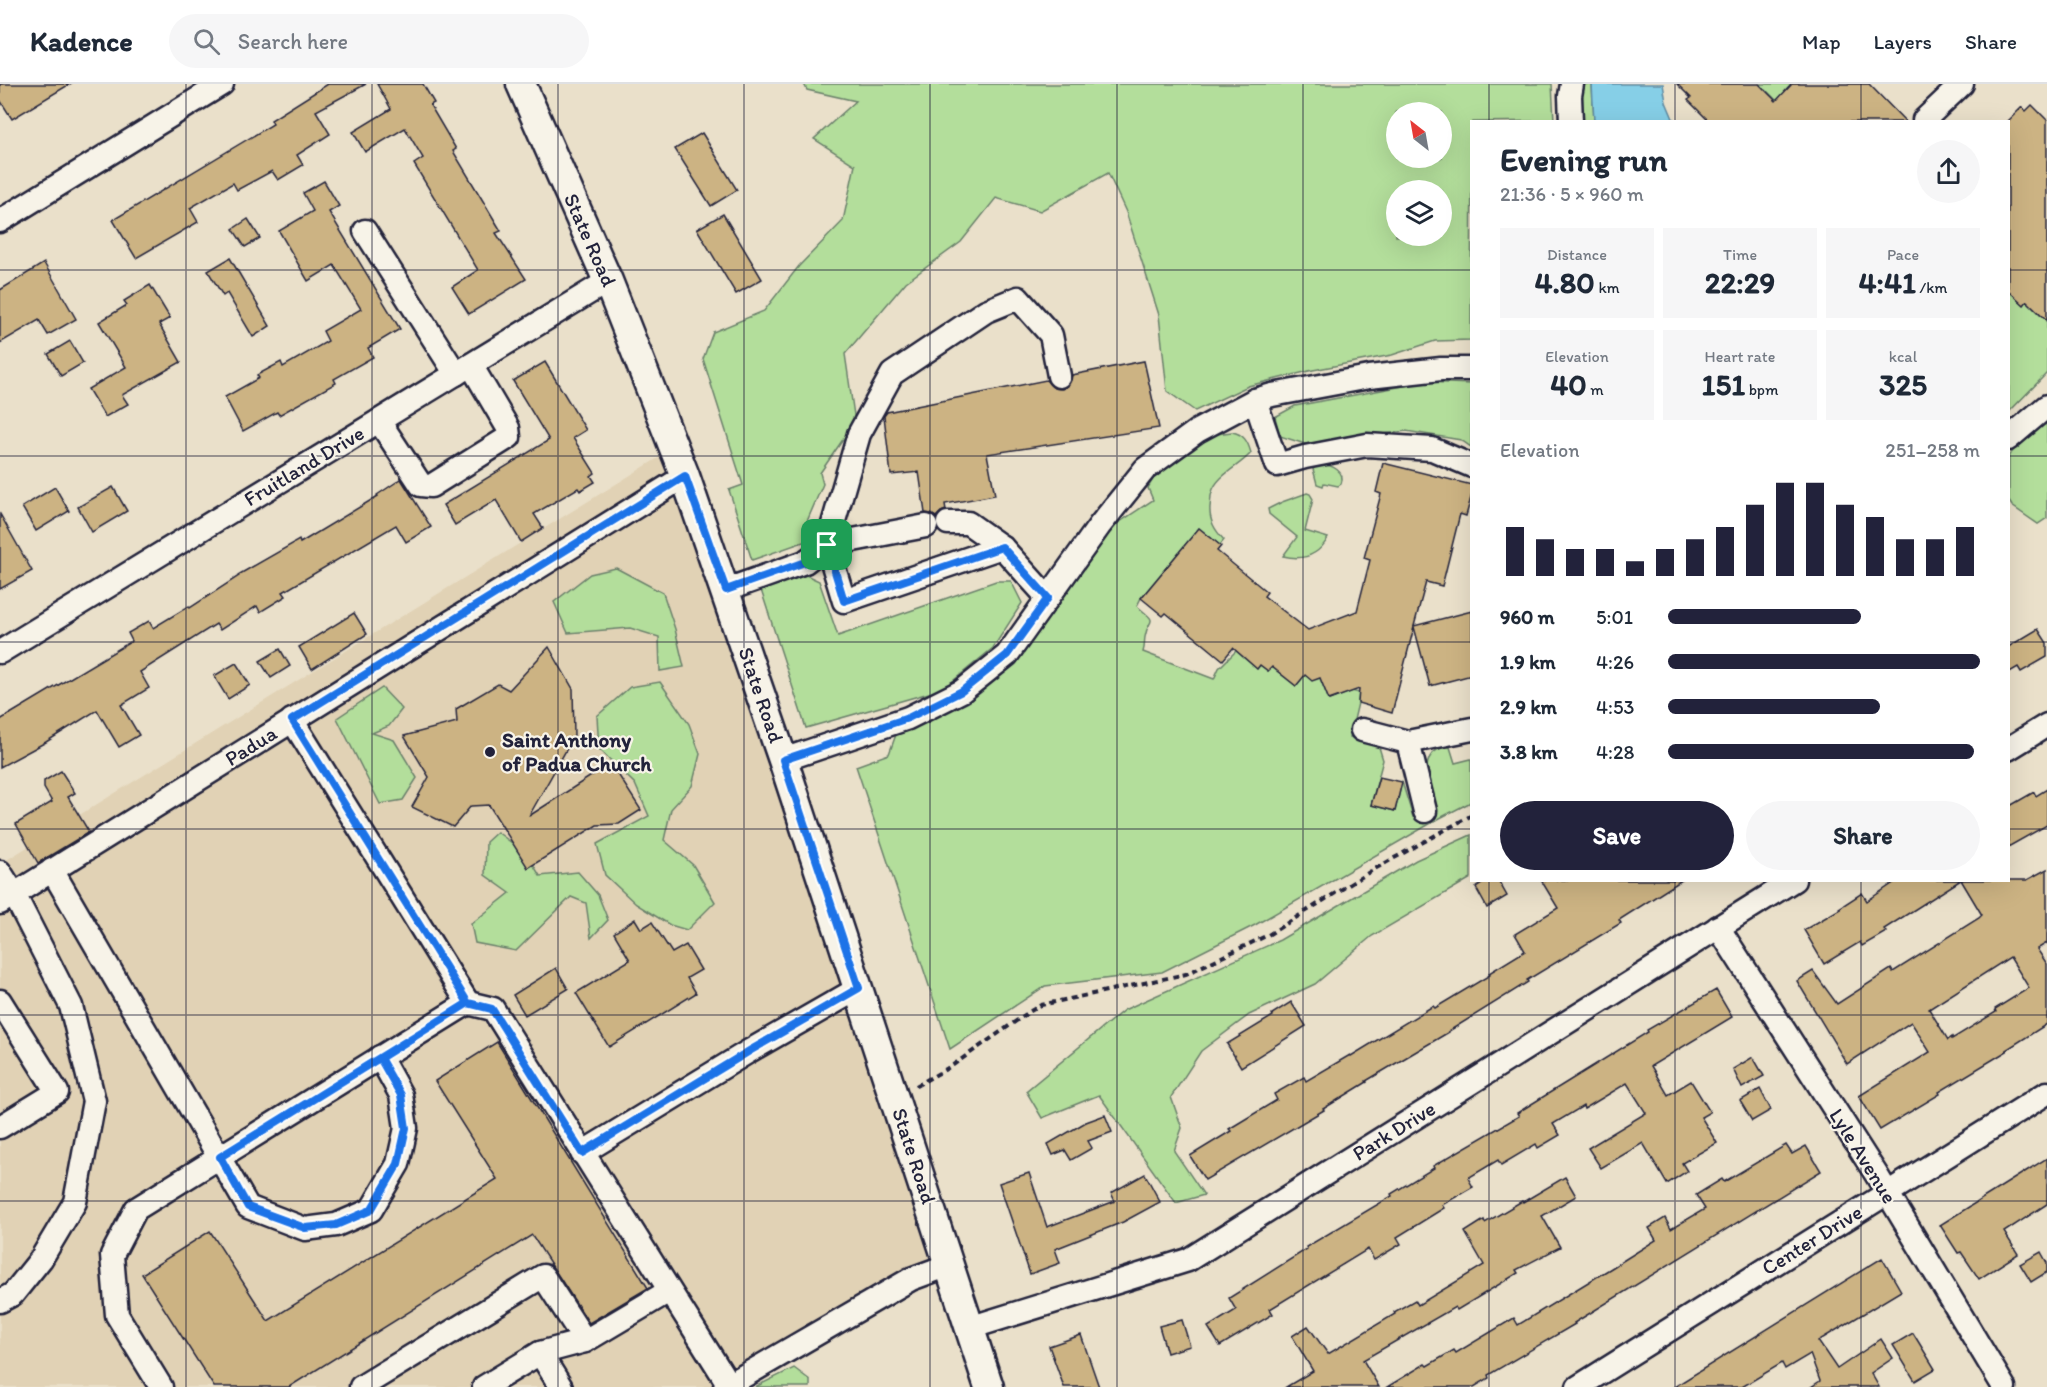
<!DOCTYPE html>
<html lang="en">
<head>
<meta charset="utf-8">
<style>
  body { margin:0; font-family:Itim,sans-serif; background:#f6f6f7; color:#1f2937; height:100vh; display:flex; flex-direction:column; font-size:22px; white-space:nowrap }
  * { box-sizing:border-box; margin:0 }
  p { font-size:20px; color:#747a83 }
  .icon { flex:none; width:33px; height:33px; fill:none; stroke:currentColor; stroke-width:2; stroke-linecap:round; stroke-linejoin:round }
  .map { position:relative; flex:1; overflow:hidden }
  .drawer { position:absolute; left:1470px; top:36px; width:540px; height:762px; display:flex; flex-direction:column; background:#fff; border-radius:0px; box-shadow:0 6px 24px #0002 }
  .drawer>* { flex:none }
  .needle { width:39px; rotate:329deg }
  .fabs { position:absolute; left:1386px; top:18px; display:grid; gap:12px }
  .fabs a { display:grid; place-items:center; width:66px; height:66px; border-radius:50%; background:#fff; box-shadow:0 6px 24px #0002; font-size:30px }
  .pin { position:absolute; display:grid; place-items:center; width:51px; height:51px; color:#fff; margin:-26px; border-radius:12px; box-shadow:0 3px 9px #0006 }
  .round { display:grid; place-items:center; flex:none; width:63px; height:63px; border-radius:32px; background:#f6f6f7 }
  .head { display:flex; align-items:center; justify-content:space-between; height:102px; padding:0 30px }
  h1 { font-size:33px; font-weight:700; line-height:45px }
  .stats { display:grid; grid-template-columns:repeat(3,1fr); gap:9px; height:102px; padding:6px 30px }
  .stats div { display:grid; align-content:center; border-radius:0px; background:#f6f6f7; text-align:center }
  .stats b { font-size:30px; font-weight:700 }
  .stats small { font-size:16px; font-weight:400 }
  .stats p { font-size:16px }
  .chart { height:168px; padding:12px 30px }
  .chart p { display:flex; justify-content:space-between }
  .chart svg { width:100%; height:108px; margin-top:6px; stroke:#22223b; stroke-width:6 }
  .cta { display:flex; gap:12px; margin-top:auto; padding:12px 30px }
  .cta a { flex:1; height:69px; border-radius:36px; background:#22223b; color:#fff; font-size:24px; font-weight:700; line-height:69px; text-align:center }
  .cta a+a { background:#f6f6f7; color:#1f2937 }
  ul { padding:0 30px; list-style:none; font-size:20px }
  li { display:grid; grid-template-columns:96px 72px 1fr; align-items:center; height:45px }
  li i { height:15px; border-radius:8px; background:#22223b }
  header { display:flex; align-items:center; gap:36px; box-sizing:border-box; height:84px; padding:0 30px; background:#fff; border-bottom:2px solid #e0e1e3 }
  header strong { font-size:28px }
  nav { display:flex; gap:33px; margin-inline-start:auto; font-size:21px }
  .search { width:420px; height:54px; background:#f6f6f7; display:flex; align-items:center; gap:15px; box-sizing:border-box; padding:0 21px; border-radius:33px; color:#747a83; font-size:22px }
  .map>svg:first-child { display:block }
  .built { fill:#e1d2b5 }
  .green { fill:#b3de9b; stroke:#6a806b; stroke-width:1.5; fill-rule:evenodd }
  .water { fill:#86cfe7; stroke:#5e8aa2; stroke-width:1.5 }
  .building { fill:#ccb383; stroke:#22223b; stroke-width:1.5; fill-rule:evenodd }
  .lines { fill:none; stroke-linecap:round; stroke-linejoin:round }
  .minor-casing { stroke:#22223b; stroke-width:27 }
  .major-casing { stroke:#22223b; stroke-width:33 }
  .path { stroke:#22223b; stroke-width:4; stroke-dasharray:6 4.5; stroke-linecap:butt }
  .minor { stroke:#f7f3e8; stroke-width:22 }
  .major { stroke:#f7f3e8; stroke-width:28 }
  .route-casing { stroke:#fff; stroke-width:12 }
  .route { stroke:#1a73e8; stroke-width:8 }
  .grid { fill:none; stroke:#22223b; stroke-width:1.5; stroke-opacity:0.55 }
  .poi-dot { fill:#22223b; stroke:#f7f3e8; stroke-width:2 }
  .labels { text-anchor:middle; stroke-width:4.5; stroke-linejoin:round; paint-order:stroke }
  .street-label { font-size:21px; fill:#22223b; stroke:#f7f3e8 }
  .poi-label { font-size:21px; font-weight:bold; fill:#22223b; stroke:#f7f3e8; text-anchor:start }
</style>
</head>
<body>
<header>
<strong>Kadence</strong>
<div class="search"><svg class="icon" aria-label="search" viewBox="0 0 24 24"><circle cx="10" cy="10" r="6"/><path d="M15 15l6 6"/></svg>Search here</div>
<nav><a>Map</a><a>Layers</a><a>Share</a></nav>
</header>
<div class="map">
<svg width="2047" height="1303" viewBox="0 0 2047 1303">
  <rect width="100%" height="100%" fill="#eae0ca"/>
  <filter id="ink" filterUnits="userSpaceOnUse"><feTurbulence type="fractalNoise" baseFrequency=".0167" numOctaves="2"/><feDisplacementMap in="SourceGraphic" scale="12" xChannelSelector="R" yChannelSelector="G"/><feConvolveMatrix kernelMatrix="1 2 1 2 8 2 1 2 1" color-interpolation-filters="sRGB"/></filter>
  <g filter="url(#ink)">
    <!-- built -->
    <path class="built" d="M668,368L939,1180L740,1303H0V780Z"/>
    <!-- green -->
    <g class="green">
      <path d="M804,0H1552L1554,37L1472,38L1471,256L1435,257L1392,271L1313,286L1248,302L1195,327L1167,307L1159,231L1126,128L1108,89L1040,127L996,114L961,158L906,198L845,270L855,338L820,389L823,400L805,442L809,456L752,476L729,406L743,401L703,275L713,248L764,227L799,182L843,137L855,81L814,55L856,17L807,6ZM1396,28H1442V74H1396ZM1396,106H1442V152H1396Z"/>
      <path d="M1581,0H1592L1594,37L1580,38Z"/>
      <path d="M1760,0H1792L1784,24Z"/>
      <path d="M2008,206L2024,221L2027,217L2040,230L2047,233V289L2009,328Z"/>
      <path d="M1425,298L1471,300V363L1461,356L1406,347L1305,360L1280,352L1275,333L1295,322Z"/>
      <path d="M2044,338L2047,342V434L2038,440L2012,422L2009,417V371Z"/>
      <path d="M1232,348C1244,350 1248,358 1251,369C1240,382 1217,391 1212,408C1210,413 1211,418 1210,423C1209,437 1215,446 1224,456L1220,461L1199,444L1141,514L1137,522C1161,542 1148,532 1145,553C1144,559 1145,563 1143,568L1214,595L1219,584L1236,567L1257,585L1260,581L1268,587L1272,583L1296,602L1305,591L1320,594L1329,616L1352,607L1359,609L1358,619L1350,653L1379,663L1383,676L1371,721L1395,727L1402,698L1413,733L1436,728C1432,711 1417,677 1437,666C1442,663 1445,662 1450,663L1455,679L1471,675V718L1440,734L1255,841L1162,888L1045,902L950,965L856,682L889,670L898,645L966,616L1018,574L1059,519L1099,453L1115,441L1153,416L1148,404L1156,390L1183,370L1216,350Z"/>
      <path d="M1320,380C1332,381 1346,387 1341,400L1338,402L1324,399L1323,402L1317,400L1313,385Z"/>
      <path d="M1307,409L1310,410L1313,415L1305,447L1328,454C1318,472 1303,477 1283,472L1297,453L1269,430L1268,425L1282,418Z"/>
      <path d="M616,484L663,509L675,545L684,583L660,587L659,553L630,544L568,549L554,518L590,490Z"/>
      <path d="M806,491L819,497L838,552L996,497H1011L1022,519L993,564L943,605L806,644L761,506Z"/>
      <path d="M660,598L689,640L700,670L692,702L671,725L664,756L693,781L715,818L687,846L670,841L636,820L605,791L597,760L649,732L635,700L599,665L597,632L630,603Z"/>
      <path d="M382,604L402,625L389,642L372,649L394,656L417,694L403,716L380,720L337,634Z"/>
      <path d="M497,748L527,770L540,792L578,788L598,811L608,836L591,854L586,819L571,813L516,867L475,859L471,840L510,809L485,791L486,758Z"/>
      <path d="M1471,751V794L1372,852L1315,900L1249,931L1201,967L1171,1013L1182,1044L1174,1067L1204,1111L1176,1119L1099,1011L1042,1034L1026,1007L1124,926L1280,856L1416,776Z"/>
      <path d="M794,1284L810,1296V1303H755Z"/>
    </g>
    <!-- water -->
    <path class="water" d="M1592,0H1663L1666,18L1674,37H1594Z"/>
    <!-- building -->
    <g class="building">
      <path d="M0,0H70L12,35L0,16Z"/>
      <path d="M328,0H366L316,27L330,50L297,71L303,81L278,96L272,87L237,106L233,99L190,124L198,138L136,174L113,136L273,40L271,36Z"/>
      <path d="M377,0H423L434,19L430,21L456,65L453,67L501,147L496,149L526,195L469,230L452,203L478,186L414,80L423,74L405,44L365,68L353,48L391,25Z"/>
      <path d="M1677,0H1759L1776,17L1792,0H1869L1906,38H1710L1688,16L1691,14Z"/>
      <path d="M2032,21L2047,36V236L2027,217L2024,221L2008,206V37L2022,23L2026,27Z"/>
      <path d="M702,49L737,106L711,122L675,65Z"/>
      <path d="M324,97L339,122L329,128L400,245L368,264L373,273L334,295L336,299L279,331L277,328L243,347L225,313L259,294L257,291L281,278L283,283L328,257L323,247L361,225L334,181L308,197L279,147L313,127L303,109Z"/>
      <path d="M723,130L762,195L736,210L697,145Z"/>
      <path d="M248,135L260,154L245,163L233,145Z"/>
      <path d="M230,174L270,242L253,253L227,209L223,212L208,187Z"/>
      <path d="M44,179L76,235L48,251L39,236L0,259V206Z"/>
      <path d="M150,201L170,234L159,240L181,278L122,311L128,320L105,333L88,305L126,283L99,238L127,221L124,217Z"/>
      <path d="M70,257L83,279L61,292L48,270Z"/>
      <path d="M1144,277L1159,344L987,370L995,411L945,420L946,426L941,428L936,433L931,430L925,429L919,388L891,391L884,332L887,328L1046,296L1054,304L1062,305L1068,302L1072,291Z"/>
      <path d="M545,278L586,346L573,354L595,389L591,392L595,398L580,407L578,404L534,430L543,444L521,458L496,416L455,441L443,421L549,356L513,297Z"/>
      <path d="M1383,379L1472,401V410L1466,432L1460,430L1442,502L1426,498L1414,542L1472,527V591L1430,602L1414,543L1392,629L1358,619L1359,605L1329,616L1320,594L1312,597L1305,591L1296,602L1272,583L1268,587L1260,581L1257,585L1233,564L1223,576L1166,529L1163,532L1141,514L1199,444L1221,462L1217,467L1267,508L1264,512L1308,546L1357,527L1370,476L1364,474L1381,410L1376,408Z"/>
      <path d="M401,395L431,443L406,458L396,441L283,508L286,512L260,528L257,522L220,546L216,540L140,588L149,604L121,621L139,651L119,663L97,626L46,658L0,683V636L132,557L128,549L149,537L153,544L189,522L190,524L239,492L238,491L299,456L300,459L378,412L377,411Z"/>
      <path d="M55,403L69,427L36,447L22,423Z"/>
      <path d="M113,403L127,427L92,448L78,423Z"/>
      <path d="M0,430L32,487L0,505Z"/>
      <path d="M354,529L367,550L312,585L299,563Z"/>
      <path d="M2038,545L2047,559V573L2021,588L2018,583L2008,589V563Z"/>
      <path d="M549,563L573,605L574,652L529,732L602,685L614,684L641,726L619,740L597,741L528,784L489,721L471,722L453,743L412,723L429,693L404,652L457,638L456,625L498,600L509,606Z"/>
      <path d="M280,565L290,582L271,594L260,577Z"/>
      <path d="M236,579L250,601L228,615L214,592Z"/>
      <path d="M61,687L75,709L68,713L89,748L38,779L16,740L52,718L44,704V697Z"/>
      <path d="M1379,693L1402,698L1395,727L1371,721Z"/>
      <path d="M2047,705V741L2008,763V723L2034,708L2036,712Z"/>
      <path d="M2047,785V859L2037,865L2047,880V940L2006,966L2007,967L1939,1008L1940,1010L1880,1046L1859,1012L1930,968L1911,938L1847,980L1797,897L1813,887L1837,920L1891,885L1893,888L1979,834L1982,831L1961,796H2027ZM2010,873L2029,904L1995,925L1996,928L1952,955V953L1948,956L1929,925Z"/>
      <path d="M1488,796H1498L1507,812L1487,824L1476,804Z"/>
      <path d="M1541,796H1682L1619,836L1621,839L1527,896L1528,898L1449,947V948L1366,997L1367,998L1323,1025L1324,1026L1205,1096L1190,1072L1231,1047L1229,1045L1277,1016L1274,1010L1304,993L1306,997L1350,971L1351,972L1433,922L1435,924L1490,891L1489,889L1525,867L1515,850L1558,824Z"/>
      <path d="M1898,796H1961L1884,845L1886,848L1862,862L1860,858L1824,880L1804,846L1840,825L1839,824L1862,809L1867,817Z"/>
      <path d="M635,835L641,845L652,838L672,869L686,861L701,886L687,894L696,909L609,963L576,909L630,876L614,849Z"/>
      <path d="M556,884L568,905L525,931L513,911Z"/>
      <path d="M1716,906L1732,933L1651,982L1668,1011L1691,997L1710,1028L1701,1033L1717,1059L1682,1079L1687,1087L1667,1100L1643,1059L1601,1084L1588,1064L1646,1029L1627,999L1584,1025L1583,1022L1553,1040L1560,1051L1538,1064L1536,1060L1501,1081L1498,1076L1468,1094L1473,1103L1442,1121L1444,1124L1397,1153L1401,1160L1374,1176L1368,1165L1270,1225L1273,1230L1220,1262L1208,1243L1236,1226L1229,1214L1307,1165L1306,1163L1392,1112L1391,1110L1434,1084L1433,1082L1519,1032L1517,1029L1648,948L1647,946Z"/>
      <path d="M1291,918L1306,942L1241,983L1227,960L1273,932L1272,930Z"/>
      <path d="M497,958L648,1204L589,1239L532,1151L289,1303H214L142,1190L210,1147L268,1237L497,1095L435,997Z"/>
      <path d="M1753,973L1764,992L1742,1004L1733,985Z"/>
      <path d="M1760,1005L1771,1026L1752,1037L1740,1017Z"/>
      <path d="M1105,1031L1112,1048L1088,1057L1092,1064L1071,1076L1065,1066L1053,1071L1048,1060L1086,1038Z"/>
      <path d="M1786,1061L1792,1070L1806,1062L1821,1087L1574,1239L1575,1240L1488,1291L1489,1294L1474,1303H1387L1425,1280L1427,1282L1454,1266L1456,1269L1514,1234L1518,1241L1613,1183L1656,1156L1649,1144L1665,1134L1671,1145L1705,1125L1696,1111L1722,1095L1724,1098Z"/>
      <path d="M2047,1074V1120L2004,1148L2018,1170L1979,1195L1961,1168L1958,1169L1940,1141Z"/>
      <path d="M1029,1089L1047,1143L1115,1117L1111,1109L1145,1090L1160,1118L1123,1138L1055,1165L1060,1179L1030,1190L999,1099Z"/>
      <path d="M1565,1093L1576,1112L1542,1132L1560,1163L1516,1186L1518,1189L1457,1226L1455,1223L1363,1276L1379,1303H1286L1313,1287L1292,1252L1308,1242L1328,1270L1395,1230L1394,1228L1415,1216L1418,1221L1484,1181L1465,1148L1484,1136L1485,1139L1522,1117L1523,1118Z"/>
      <path d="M2041,1168L2047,1179V1188L2031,1198L2020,1180Z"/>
      <path d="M1882,1174L1901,1207L1818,1257L1837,1285L1881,1255L1893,1274L1871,1289L1879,1303H1811L1820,1297L1810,1270L1785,1285L1782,1279L1742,1303H1674Z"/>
      <path d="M1182,1236L1190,1262L1167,1269L1159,1242Z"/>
      <path d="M1913,1249L1935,1285L1915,1297L1893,1261Z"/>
      <path d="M1081,1251L1099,1303H1064L1049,1262Z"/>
    </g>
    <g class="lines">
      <defs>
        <g id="minor">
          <path d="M1924,36L1962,0"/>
          <path d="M1571,38L1570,12L1572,0"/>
          <path d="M0,137L222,0"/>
          <path d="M365,147L456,290"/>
          <path d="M1255,316L1277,381L1305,373L1367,361L1432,365L1472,382"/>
          <path d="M379,337L421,401L431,402L509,353L508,344L471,281"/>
          <path d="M2008,355L2047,322"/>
          <path d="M948,439H968L1002,463"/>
          <path d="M926,442L827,461L844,517L1002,463L1048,514"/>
          <path d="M726,506L805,478L827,461L859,350L892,290L986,227L1018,214L1051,251L1059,292"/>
          <path d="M0,568L608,197"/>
          <path d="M292,636L468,919"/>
          <path d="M1362,646L1408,658L1472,645"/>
          <path d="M1408,658L1425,727"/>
          <path d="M2008,665L2047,641"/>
          <path d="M783,676L908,634L962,607L1007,571L1100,441L1145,385L1197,347L1255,316L1272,311L1369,293L1441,285H1472"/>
          <path d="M52,786L248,1123L305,1145L336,1141L371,1126L398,1080L406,1044L401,1011L380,973"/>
          <path d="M0,788L14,810L71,922L94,1017L75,1118L41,1175L13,1210L0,1217"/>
          <path d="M0,819L685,392"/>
          <path d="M1718,843L1876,1090L2004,1303"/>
          <path d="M0,917L57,1008L0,1043"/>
          <path d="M582,1069L751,966L859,904"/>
          <path d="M969,1244L1188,1176L1794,796"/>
          <path d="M540,1269L561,1303"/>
          <path d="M161,1303L117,1231L112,1171L136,1125L468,919L493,925L729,1301"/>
          <path d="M361,1303L543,1192L585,1257"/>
          <path d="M484,1303L540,1269L585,1257L669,1207"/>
          <path d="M725,1303L911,1195L949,1181"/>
          <path d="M1578,1303L2047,1009"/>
        </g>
        <path id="major" d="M521,0L608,197L685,392L783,676L989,1303"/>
      </defs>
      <!-- minor casing -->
      <use href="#minor" class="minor-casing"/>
      <!-- major casing -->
      <use href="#major" class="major-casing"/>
      <!-- path -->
      <path class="path" d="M916,1002L953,981L1029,928L1041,921L1186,890L1268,851L1371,787L1472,731"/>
      <!-- minor -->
      <use href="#minor" class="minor"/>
      <!-- major -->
      <use href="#major" class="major"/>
    </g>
  </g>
  <g class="lines" filter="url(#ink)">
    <defs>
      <path id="route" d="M827,461L805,478L726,506L685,392L292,636L468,919L220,1073L248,1123L305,1144L336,1141L371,1126L398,1080L406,1044L401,1011L380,974L468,919L492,925L582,1069L751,966L859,904L783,676L908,634L962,607L1007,571L1048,514L1002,463L844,517L827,461"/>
    </defs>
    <!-- route casing -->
    <use href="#route" class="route-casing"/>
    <!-- route -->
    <use href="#route" class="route"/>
  </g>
  <!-- grid -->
  <path class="grid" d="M186,0V1303M372,0V1303M558,0V1303M744,0V1303M930,0V1303M1117,0V1303M1303,0V1303M1489,0V38M1675,0V38M1861,0V38M0,186H1472M2008,186H2047M0,372H1472M2008,372H2047M0,558H1472M2008,558H2047M0,745H1472M2008,745H2047M1489,796V1303M1675,796V1303M1861,796V1303M0,931H2047M0,1117H2047"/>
  <!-- markers -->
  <circle class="poi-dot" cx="490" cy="668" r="6"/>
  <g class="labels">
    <!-- street labels -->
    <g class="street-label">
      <text transform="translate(590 156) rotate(66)" y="7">State Road</text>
      <text transform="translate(304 382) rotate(-31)" y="7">Fruitland Drive</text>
      <text transform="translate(761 611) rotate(71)" y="7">State Road</text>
      <text transform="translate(251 662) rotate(-32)" y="7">Padua</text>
      <text transform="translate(1394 1047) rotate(-32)" y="7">Park Drive</text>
      <text transform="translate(914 1072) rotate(72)" y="7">State Road</text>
      <text transform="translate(1863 1072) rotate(58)" y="7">Lyle Avenue</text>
      <text transform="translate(1812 1156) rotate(-32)" y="7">Center Drive</text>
    </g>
    <!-- poi labels -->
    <g class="poi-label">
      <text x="502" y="663">Saint Anthony<tspan x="502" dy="24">of Padua Church</tspan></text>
    </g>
  </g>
</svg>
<div class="fabs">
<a><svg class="needle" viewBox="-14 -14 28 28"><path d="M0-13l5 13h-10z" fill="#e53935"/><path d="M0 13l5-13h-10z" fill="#747a83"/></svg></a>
<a><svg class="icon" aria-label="layers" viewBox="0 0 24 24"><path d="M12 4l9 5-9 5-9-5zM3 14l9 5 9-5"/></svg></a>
</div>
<div class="pin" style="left:827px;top:461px;background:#1e9e55"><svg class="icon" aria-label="arrive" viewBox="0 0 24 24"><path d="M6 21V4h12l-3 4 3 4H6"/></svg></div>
<section class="drawer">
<div class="head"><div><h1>Evening run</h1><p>21:36 · 5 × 960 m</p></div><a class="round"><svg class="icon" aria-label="share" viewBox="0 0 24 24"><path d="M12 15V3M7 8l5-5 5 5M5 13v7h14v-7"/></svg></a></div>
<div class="stats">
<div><p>Distance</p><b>4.80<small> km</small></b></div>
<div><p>Time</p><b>22:29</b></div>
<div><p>Pace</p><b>4:41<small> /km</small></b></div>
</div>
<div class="stats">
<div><p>Elevation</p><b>40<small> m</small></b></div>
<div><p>Heart rate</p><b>151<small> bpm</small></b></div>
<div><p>kcal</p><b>325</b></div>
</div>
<div class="chart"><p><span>Elevation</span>251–258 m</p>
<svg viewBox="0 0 160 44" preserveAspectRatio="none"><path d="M5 44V24M15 44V29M25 44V33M35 44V33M45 44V38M55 44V33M65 44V29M75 44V24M85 44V15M95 44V6M105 44V6M115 44V15M125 44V20M135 44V29M145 44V29M155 44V24"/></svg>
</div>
<ul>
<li><b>960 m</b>5:01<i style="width:62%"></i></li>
<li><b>1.9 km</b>4:26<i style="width:100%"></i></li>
<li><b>2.9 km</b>4:53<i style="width:68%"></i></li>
<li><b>3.8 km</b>4:28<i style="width:98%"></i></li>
</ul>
<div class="cta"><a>Save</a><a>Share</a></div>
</section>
</div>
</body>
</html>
